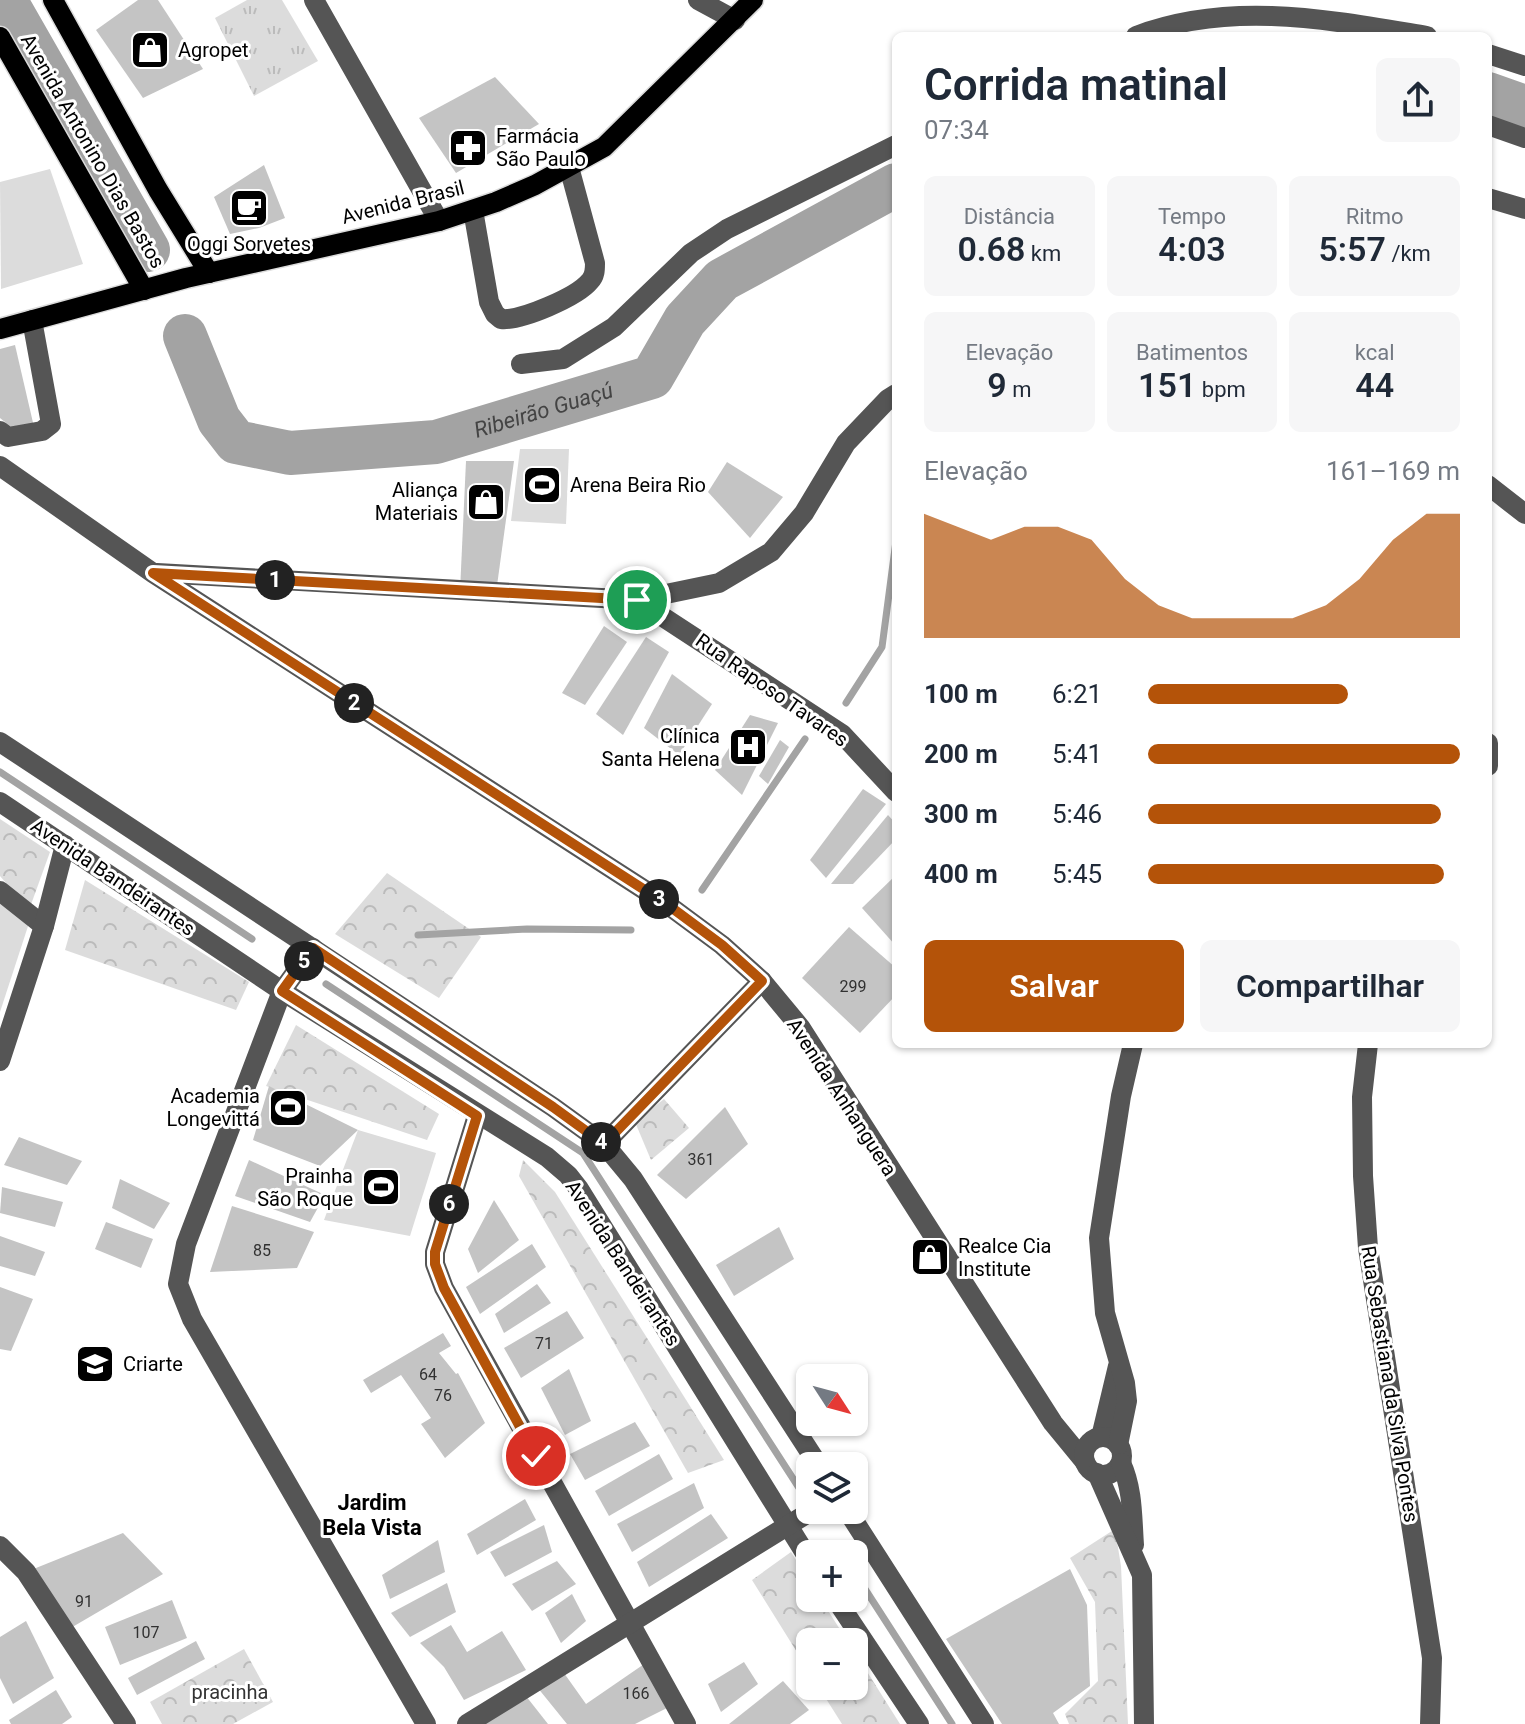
<!DOCTYPE html>
<html lang="pt">
<head>
<meta charset="utf-8">
<style>
  body { margin:0; font-family:Roboto,sans-serif; background:#f6f6f7; color:#1f2937; height:100vh; display:flex; flex-direction:column; font-size:30px; white-space:nowrap }
  * { box-sizing:border-box; margin:0 }
  p { font-size:26px; color:#747a83 }
  .icon { flex:none; width:44px; height:44px; fill:none; stroke:currentColor; stroke-width:2; stroke-linecap:round; stroke-linejoin:round }
  .map { position:relative; flex:1; overflow:hidden }
  .details { position:absolute; left:892px; top:32px; width:600px; height:1016px; display:flex; flex-direction:column; background:#fff; border-radius:12px; box-shadow:0 2px 6px #0004 }
  .details>* { flex:none }
  .needle { width:52px; rotate:126deg }
  .fabs { position:absolute; left:796px; top:1364px; display:grid; gap:16px }
  .fabs a { display:grid; place-items:center; width:72px; height:72px; border-radius:12px; background:#fff; box-shadow:0 2px 6px #0004; font-size:40px }
  .pin { position:absolute; display:grid; place-items:center; width:68px; height:68px; color:#fff; margin:-34px; border:4px solid #fff; border-radius:50%; box-shadow:0 2px 8px #0007 }
  .km { position:absolute; width:40px; height:40px; margin:-20px; border-radius:50%; background:#222; color:#fff; font-size:22px; line-height:40px; text-align:center }
  .round { display:grid; place-items:center; flex:none; width:84px; height:84px; border-radius:12px; background:#f6f6f7 }
  .head { display:flex; align-items:center; justify-content:space-between; height:136px; padding:0 32px }
  h1 { font-size:44px; font-weight:600; line-height:60px }
  .stats { display:grid; grid-template-columns:repeat(3,1fr); gap:12px; height:136px; padding:8px 32px }
  .stats div { display:grid; align-content:center; border-radius:12px; background:#f6f6f7; text-align:center }
  .stats b { font-size:34px; font-weight:600 }
  .stats small { font-size:22px; font-weight:400 }
  .stats p { font-size:22px }
  .chart { height:224px; padding:16px 32px }
  .chart p { display:flex; justify-content:space-between }
  .chart svg { width:100%; height:144px; margin-top:8px; fill:#b45309; opacity:.7 }
  .cta { display:flex; gap:16px; margin-top:auto; padding:16px 32px }
  .cta a { flex:1; height:92px; border-radius:12px; background:#b45309; color:#fff; font-size:32px; font-weight:600; line-height:92px; text-align:center }
  .cta a+a { background:#f6f6f7; color:#1f2937 }
  ul { padding:0 32px; list-style:none; font-size:26px }
  li { display:grid; grid-template-columns:128px 96px 1fr; align-items:center; height:60px }
  li i { height:20px; border-radius:10px; background:#b45309 }
  .map>svg:first-child { display:block }
  .grass { fill:url(#grass-tufts) }
  .forest { fill:url(#forest-crowns) }
  .pitch { fill:#dcdcdc }
  .lines { fill:none; stroke-linecap:round; stroke-linejoin:round }
  .stream { stroke:#a3a3a3; stroke-width:7 }
  .river { stroke:#a3a3a3; stroke-width:44 }
  .building { fill:#c4c4c4 }
  .major-casing { stroke:#dbdbdb; stroke-width:23 }
  .minor { stroke:#555; stroke-width:20 }
  .major { stroke:#000; stroke-width:20 }
  .route-casing { stroke:#fff; stroke-width:16 }
  .route { stroke:#b45309; stroke-width:10 }
  .labels { text-anchor:middle; stroke-width:6; stroke-linejoin:round; paint-order:stroke }
  .number-label { font-size:16px; fill:#313131 }
  .poi-label { font-size:20px; fill:#000; stroke:#fff; text-anchor:start }
  .street-label { font-size:20px; fill:#000; stroke:#fff }
  .park-label { font-size:20px; fill:#333; stroke:#fff }
  .water-label { font-size:22px; font-style:italic; fill:#444; stroke:#fff }
  .neighbourhood-label { font-size:22px; font-weight:bold; fill:#000; stroke:#fff }
</style>
</head>
<body>
<div class="map">
<svg width="1525" height="1724" viewBox="0 0 1525 1724">
  <defs>
    <pattern id="grass-tufts" width="24" height="20" patternUnits="userSpaceOnUse" patternTransform="scale(2)"><rect width="24" height="20" fill="#dcdcdc"/><path d="M3 7l-1-3M5 7V3M7 7l1-3M15 17l-1-3M17 17v-4M19 17l1-3" fill="none" stroke="#bbb"/></pattern>
    <pattern id="forest-crowns" width="20" height="18" patternUnits="userSpaceOnUse" patternTransform="scale(2)"><rect width="20" height="18" fill="#dcdcdc"/><path d="M2 6a3 3 0 1 1 6 0M12 15a3 3 0 1 1 6 0" fill="none" stroke="#bbb"/></pattern>
  </defs>
  <rect width="100%" height="100%" fill="#fff"/>
  <!-- grass -->
  <path class="grass" d="M247,0H282L318,61L254,96L215,18Z"/>
  <!-- forest -->
  <g class="forest">
    <path d="M0,819L50,852L29,910L0,876Z"/>
    <path d="M387,873L481,937L439,998L335,934Z"/>
    <path d="M85,880L249,982L236,1010L65,950Z"/>
    <path d="M296,1025L439,1114L427,1140L266,1086Z"/>
    <path d="M664,1099L689,1128L651,1160L635,1122Z"/>
    <path d="M523,1160L555,1192L724,1460L688,1473L519,1176Z"/>
    <path d="M1115,1529L1121,1566L1128,1724H1069L1065,1714L1098,1681L1095,1602L1070,1558Z"/>
    <path d="M791,1552L810,1582V1598H820L848,1642H810V1673L752,1580Z"/>
    <path d="M244,1649L273,1702L233,1724H162L150,1702Z"/>
    <path d="M854,1651L900,1724H842L818,1686H854Z"/>
  </g>
  <!-- pitch -->
  <g class="pitch">
    <path d="M50,169L83,264L1,289L0,182Z"/>
    <path d="M520,449H569L566,524L511,521Z"/>
    <path d="M0,898L31,917L0,1012Z"/>
    <path d="M358,1130L436,1153L410,1236L324,1220Z"/>
  </g>
  <g class="lines">
    <!-- stream -->
    <g class="stream">
      <path d="M846,703L882,647L896,541"/>
      <path d="M0,772L252,939"/>
      <path d="M702,890L805,739"/>
      <path d="M418,935L527,929L631,930"/>
      <path d="M326,984L583,1153L803,1494"/>
      <path d="M839,1548L843,1554"/>
      <path d="M854,1572L952,1724"/>
    </g>
    <!-- river -->
    <g class="river">
      <path d="M5,0L148,250"/>
      <path d="M1488,94L1525,107"/>
      <path id="s1" d="M185,336L219,420L236,442L290,453L436,442L652,377L685,320L722,280L896,185"/>
    </g>
  </g>
  <!-- building -->
  <g class="building">
    <path d="M138,0H158L203,69L143,98L96,30Z"/>
    <path d="M495,77L539,124L456,173L419,118Z"/>
    <path d="M264,165L285,218L259,228L230,234L214,197Z"/>
    <path d="M15,345L34,427L15,430L0,418V349Z"/>
    <path d="M466,461H514L496,593L460,591Z"/>
    <path d="M727,462L783,497L750,538L708,492Z"/>
    <path d="M604,626L627,642L585,705L562,693Z"/>
    <path d="M646,637L669,652L623,735L596,714Z"/>
    <path d="M672,674L712,704L679,755L644,728Z"/>
    <path d="M750,715L778,723L742,795L715,770Z"/>
    <path d="M780,740L789,747L768,784L759,776Z"/>
    <path d="M863,789L886,804L826,878L810,860Z"/>
    <path d="M888,815L896,824V839L853,884H831Z"/>
    <path d="M896,875V946L862,908Z"/>
    <path d="M849,927L896,968V995L860,1033L802,978Z"/>
    <path d="M269,1086L358,1130L320,1166L253,1140Z"/>
    <path d="M725,1107L748,1144L686,1199L657,1175Z"/>
    <path d="M19,1137L82,1161L67,1185L4,1165Z"/>
    <path d="M249,1160L325,1195L310,1222L235,1196Z"/>
    <path d="M120,1179L170,1203L154,1229L112,1208Z"/>
    <path d="M2,1187L63,1202L55,1227L0,1213Z"/>
    <path d="M494,1200L519,1240L478,1273L468,1249Z"/>
    <path d="M232,1206L314,1232L297,1268L210,1272Z"/>
    <path d="M106,1222L153,1239L141,1268L95,1249Z"/>
    <path d="M779,1227L794,1259L734,1296L716,1265Z"/>
    <path d="M0,1236L45,1252L35,1276L0,1266Z"/>
    <path d="M532,1244L546,1267L480,1314L466,1287Z"/>
    <path d="M537,1284L551,1303L504,1333L495,1314Z"/>
    <path d="M0,1287L33,1299L11,1351L0,1349Z"/>
    <path d="M567,1311L584,1338L521,1378L504,1348Z"/>
    <path d="M443,1333L451,1346L439,1353L456,1374L458,1373L485,1423L445,1458L421,1424L431,1418L401,1375L371,1393L363,1380Z"/>
    <path d="M569,1369L591,1421L565,1435L541,1388Z"/>
    <path d="M635,1422L650,1446L585,1480L570,1454Z"/>
    <path d="M659,1454L673,1479L609,1516L595,1491Z"/>
    <path d="M694,1483L704,1508L632,1552L617,1524Z"/>
    <path d="M525,1499L536,1520L477,1555L467,1534Z"/>
    <path d="M711,1514L728,1538L649,1587L637,1562Z"/>
    <path d="M544,1525L552,1552L505,1577L490,1552Z"/>
    <path d="M123,1533L163,1574L69,1629L31,1570Z"/>
    <path d="M438,1540L445,1572L390,1599L382,1575Z"/>
    <path d="M557,1561L576,1584L532,1611L512,1584Z"/>
    <path d="M1070,1569L1087,1605L1090,1686L1053,1713L1059,1724H1002L946,1639Z"/>
    <path d="M447,1583L456,1612L410,1637L391,1613Z"/>
    <path d="M572,1594L586,1621L561,1643L545,1613Z"/>
    <path d="M172,1600L187,1638L120,1665L105,1627Z"/>
    <path d="M26,1621L54,1678L13,1704L0,1678V1637Z"/>
    <path d="M451,1625L467,1652L502,1631L526,1670L464,1700L444,1667L420,1643Z"/>
    <path d="M196,1641L205,1659L137,1695L128,1678Z"/>
    <path d="M650,1660L675,1704L635,1724H567L533,1682L559,1666L586,1704Z"/>
    <path d="M744,1662L758,1684L721,1712L708,1684Z"/>
    <path d="M783,1681L809,1710L790,1724H729Z"/>
    <path d="M56,1690L72,1717L62,1724H11L9,1720Z"/>
    <path d="M522,1691L548,1724H470Z"/>
  </g>
  <g class="lines">
    <defs>
      <g id="major">
        <path d="M53,0L158,190L209,273"/>
        <path d="M0,37L144,290"/>
        <path d="M0,329L186,278L439,221L496,202L535,185L604,147L753,0"/>
      </g>
    </defs>
    <!-- major casing -->
    <use href="#major" class="major-casing"/>
    <!-- minor -->
    <g class="minor">
      <path d="M314,0L439,221"/>
      <path d="M698,0L735,20"/>
      <path d="M1136,36C1231,0 1330,20 1427,36"/>
      <path d="M1488,54L1525,66"/>
      <path d="M1488,125L1525,138"/>
      <path d="M1488,198L1525,209"/>
      <path d="M473,210L489,302L495,314L501,319C521,321 577,297 590,281C595,276 595,270 595,263L569,167"/>
      <path d="M521,364L563,359L614,327L691,253L727,229L896,145"/>
      <path d="M0,431L8,437L42,431L51,424L32,320"/>
      <path d="M0,466L153,573L668,905L722,945L762,981L800,1027L1053,1423L1085,1462"/>
      <path d="M1488,485L1525,514"/>
      <path d="M157,573L637,600L719,583L771,552L804,513L846,443L888,399L896,394"/>
      <path d="M637,600L842,734L896,792"/>
      <path d="M0,742L553,1107L604,1144L633,1179L819,1466"/>
      <path d="M1488,743V766"/>
      <path d="M0,802L282,991L547,1157L568,1175L579,1189L810,1561"/>
      <path d="M0,891L44,926"/>
      <path d="M313,948L282,991L186,1244L178,1284L192,1319L426,1724"/>
      <path d="M1368,1044L1362,1097L1363,1176L1368,1248L1432,1658L1430,1724"/>
      <path d="M0,1061L44,926L65,845"/>
      <path d="M477,1116L435,1252V1264L444,1288L686,1724"/>
      <path d="M604,1144L762,981"/>
      <path d="M1101,1437L1118,1366"/>
      <circle cx="1103" cy="1456" r="19"/>
      <path d="M1118,1445L1127,1401L1125,1383L1105,1313L1099,1238L1121,1096L1133,1044"/>
      <path d="M1121,1463C1133,1489 1132,1517 1134,1545"/>
      <path d="M1097,1473L1142,1575L1144,1724"/>
      <path d="M847,1510L984,1724"/>
      <path d="M0,1546L26,1572L126,1724"/>
      <path d="M835,1598L919,1724"/>
      <path d="M467,1724L813,1510"/>
    </g>
    <!-- major -->
    <use href="#major" class="major"/>
  </g>
  <g class="lines">
    <defs>
      <path id="route" d="M536,1456L444,1288L435,1264V1252L477,1116L282,991L313,948L553,1107L604,1144L762,981L722,945L668,905L153,573L637,600"/>
    </defs>
    <!-- route casing -->
    <use href="#route" class="route-casing"/>
    <!-- route -->
    <use href="#route" class="route"/>
  </g>
  <!-- icons -->
  <defs>
    <symbol id="shop-square" viewBox="-11 -11 22 22"><rect x="-9" y="-9" width="18" height="18" rx="4" fill="#000" stroke="#fff"/><path d="M-5-2.5h2.3a2.7 3.5 0 0 1 5.4 0H5L5.5 6h-11ZM-1.5-2.5h3a1.5 2.3 0 0 0-3 0Z" fill="#fff"/></symbol>
    <symbol id="pharmacy-square" viewBox="-11 -11 22 22"><rect x="-9" y="-9" width="18" height="18" rx="4" fill="#000" stroke="#fff"/><path d="M-2-6h4v4h4v4h-4v4h-4v-4h-4v-4h4Z" fill="#fff"/></symbol>
    <symbol id="cafe-square" viewBox="-11 -11 22 22"><rect x="-9" y="-9" width="18" height="18" rx="4" fill="#000" stroke="#fff"/><path d="M-5.5-4.5H6V0H3Q3 3.5 0 3.5H-2.5Q-5.5 3.5-5.5 0ZM3-3.2v2h1.7v-2ZM-6 4.5H4V6H-6Z" fill="#fff"/></symbol>
    <symbol id="stadium-square" viewBox="-11 -11 22 22"><rect x="-9" y="-9" width="18" height="18" rx="4" fill="#000" stroke="#fff"/><path d="M0-5a6.5 5 0 1 0 0 10a6.5 5 0 1 0 0-10ZM-3.5-1.8h7v3.6h-7Z" fill="#fff"/></symbol>
    <symbol id="hospital-square" viewBox="-11 -11 22 22"><rect x="-9" y="-9" width="18" height="18" rx="4" fill="#000" stroke="#fff"/><path d="M-5-5h3v3.5h4V-5h3V5h-3V1.5h-4V5h-3Z" fill="#fff"/></symbol>
    <symbol id="school-square" viewBox="-11 -11 22 22"><rect x="-9" y="-9" width="18" height="18" rx="4" fill="#000" stroke="#fff"/><path d="M0-5L7-2L0 1L-7-2ZM-4 1L0 2.5L4 1V4Q0 6-4 4Z" fill="#fff"/></symbol>
  </defs>
  <g fill-rule="evenodd">
    <use href="#shop-square" x="128" y="28" width="44" height="44"/>
    <use href="#pharmacy-square" x="446" y="126" width="44" height="44"/>
    <use href="#cafe-square" x="227" y="186" width="44" height="44"/>
    <use href="#stadium-square" x="520" y="463" width="44" height="44"/>
    <use href="#shop-square" x="464" y="480" width="44" height="44"/>
    <use href="#hospital-square" x="726" y="725" width="44" height="44"/>
    <use href="#stadium-square" x="266" y="1086" width="44" height="44"/>
    <use href="#stadium-square" x="359" y="1165" width="44" height="44"/>
    <use href="#shop-square" x="908" y="1235" width="44" height="44"/>
    <use href="#school-square" x="73" y="1342" width="44" height="44"/>
  </g>
  <g class="labels">
    <!-- number labels -->
    <g class="number-label">
      <text x="853" y="992">299</text>
      <text x="701" y="1165">361</text>
      <text x="262" y="1256">85</text>
      <text x="544" y="1349">71</text>
      <text x="428" y="1380">64</text>
      <text x="443" y="1401">76</text>
      <text x="84" y="1607">91</text>
      <text x="146" y="1638">107</text>
      <text x="636" y="1699">166</text>
    </g>
    <!-- poi labels -->
    <g class="poi-label">
      <text x="178" y="57">Agropet</text>
      <text x="496" y="143">Farmácia<tspan x="496" dy="23">São Paulo</tspan></text>
      <text x="249" y="251" text-anchor="middle">Oggi Sorvetes</text>
      <text x="570" y="492">Arena Beira Rio</text>
      <text x="458" y="497" text-anchor="end">Aliança<tspan x="458" dy="23">Materiais</tspan></text>
      <text x="720" y="743" text-anchor="end">Clínica<tspan x="720" dy="23">Santa Helena</tspan></text>
      <text x="260" y="1103" text-anchor="end">Academia<tspan x="260" dy="23">Longevittá</tspan></text>
      <text x="353" y="1183" text-anchor="end">Prainha<tspan x="353" dy="23">São Roque</tspan></text>
      <text x="958" y="1253">Realce Cia<tspan x="958" dy="23">Institute</tspan></text>
      <text x="123" y="1371">Criarte</text>
    </g>
    <!-- street labels -->
    <g class="street-label">
      <text transform="translate(93 151) rotate(60)" y="7">Avenida Antonino Dias Bastos</text>
      <text transform="translate(403 202) rotate(-14)" y="7">Avenida Brasil</text>
      <text transform="translate(772 690) rotate(35)" y="7">Rua Raposo Tavares</text>
      <text transform="translate(113 877) rotate(34)" y="7">Avenida Bandeirantes</text>
      <text transform="translate(842 1097) rotate(57)" y="7">Avenida Anhanguera</text>
      <text transform="translate(623 1263) rotate(57)" y="7">Avenida Bandeirantes</text>
      <text transform="translate(1390 1384) rotate(81)" y="7">Rua Sebastiana da Silva Pontes</text>
    </g>
    <!-- park labels -->
    <g class="park-label">
      <text x="230" y="1699">pracinha</text>
    </g>
    <!-- water labels -->
    <g class="water-label">
      <text dy="8" stroke="none"><textPath href="#s1" startOffset="432">Ribeirão Guaçú</textPath></text>
    </g>
    <!-- neighbourhood labels -->
    <g class="neighbourhood-label">
      <text x="372" y="1510">Jardim<tspan x="372" dy="25">Bela Vista</tspan></text>
    </g>
  </g>
</svg>
<div class="fabs">
<a><svg class="needle" viewBox="-14 -14 28 28"><path d="M0-13l5 13h-10z" fill="#e53935"/><path d="M0 13l5-13h-10z" fill="#747a83"/></svg></a>
<a><svg class="icon" aria-label="layers" viewBox="0 0 24 24"><path d="M12 4l9 5-9 5-9-5zM3 14l9 5 9-5"/></svg></a>
<a>+</a>
<a>−</a>
</div>
<div class="pin" style="left:637px;top:600px;background:#1e9e55"><svg class="icon" aria-label="arrive" viewBox="0 0 24 24"><path d="M6 21V4h12l-3 4 3 4H6"/></svg></div>
<div class="pin" style="left:536px;top:1456px;background:#d93025"><svg class="icon" aria-label="check" viewBox="0 0 24 24"><path d="M5 12l5 5 9-10"/></svg></div>
<b class="km" style="left:275px;top:580px">1</b>
<b class="km" style="left:354px;top:703px">2</b>
<b class="km" style="left:659px;top:899px">3</b>
<b class="km" style="left:601px;top:1142px">4</b>
<b class="km" style="left:304px;top:961px">5</b>
<b class="km" style="left:449px;top:1204px">6</b>
<section class="details">
<div class="head"><div><h1>Corrida matinal</h1><p>07:34</p></div><a class="round"><svg class="icon" aria-label="share" viewBox="0 0 24 24"><path d="M12 15V3M7 8l5-5 5 5M5 13v7h14v-7"/></svg></a></div>
<div class="stats">
<div><p>Distância</p><b>0.68<small> km</small></b></div>
<div><p>Tempo</p><b>4:03</b></div>
<div><p>Ritmo</p><b>5:57<small> /km</small></b></div>
</div>
<div class="stats">
<div><p>Elevação</p><b>9<small> m</small></b></div>
<div><p>Batimentos</p><b>151<small> bpm</small></b></div>
<div><p>kcal</p><b>44</b></div>
</div>
<div class="chart"><p><span>Elevação</span>161–169 m</p>
<svg viewBox="0 0 160 44" preserveAspectRatio="none"><path d="M0 44V6L10 10L20 14L30 10L40 10L50 14L60 26L70 34L80 38L90 38L100 38L110 38L120 34L130 26L140 14L150 6L160 6V44z"/></svg>
</div>
<ul>
<li><b>100 m</b>6:21<i style="width:64%"></i></li>
<li><b>200 m</b>5:41<i style="width:100%"></i></li>
<li><b>300 m</b>5:46<i style="width:94%"></i></li>
<li><b>400 m</b>5:45<i style="width:95%"></i></li>
</ul>
<div class="cta"><a>Salvar</a><a>Compartilhar</a></div>
</section>
</div>
</body>
</html>
